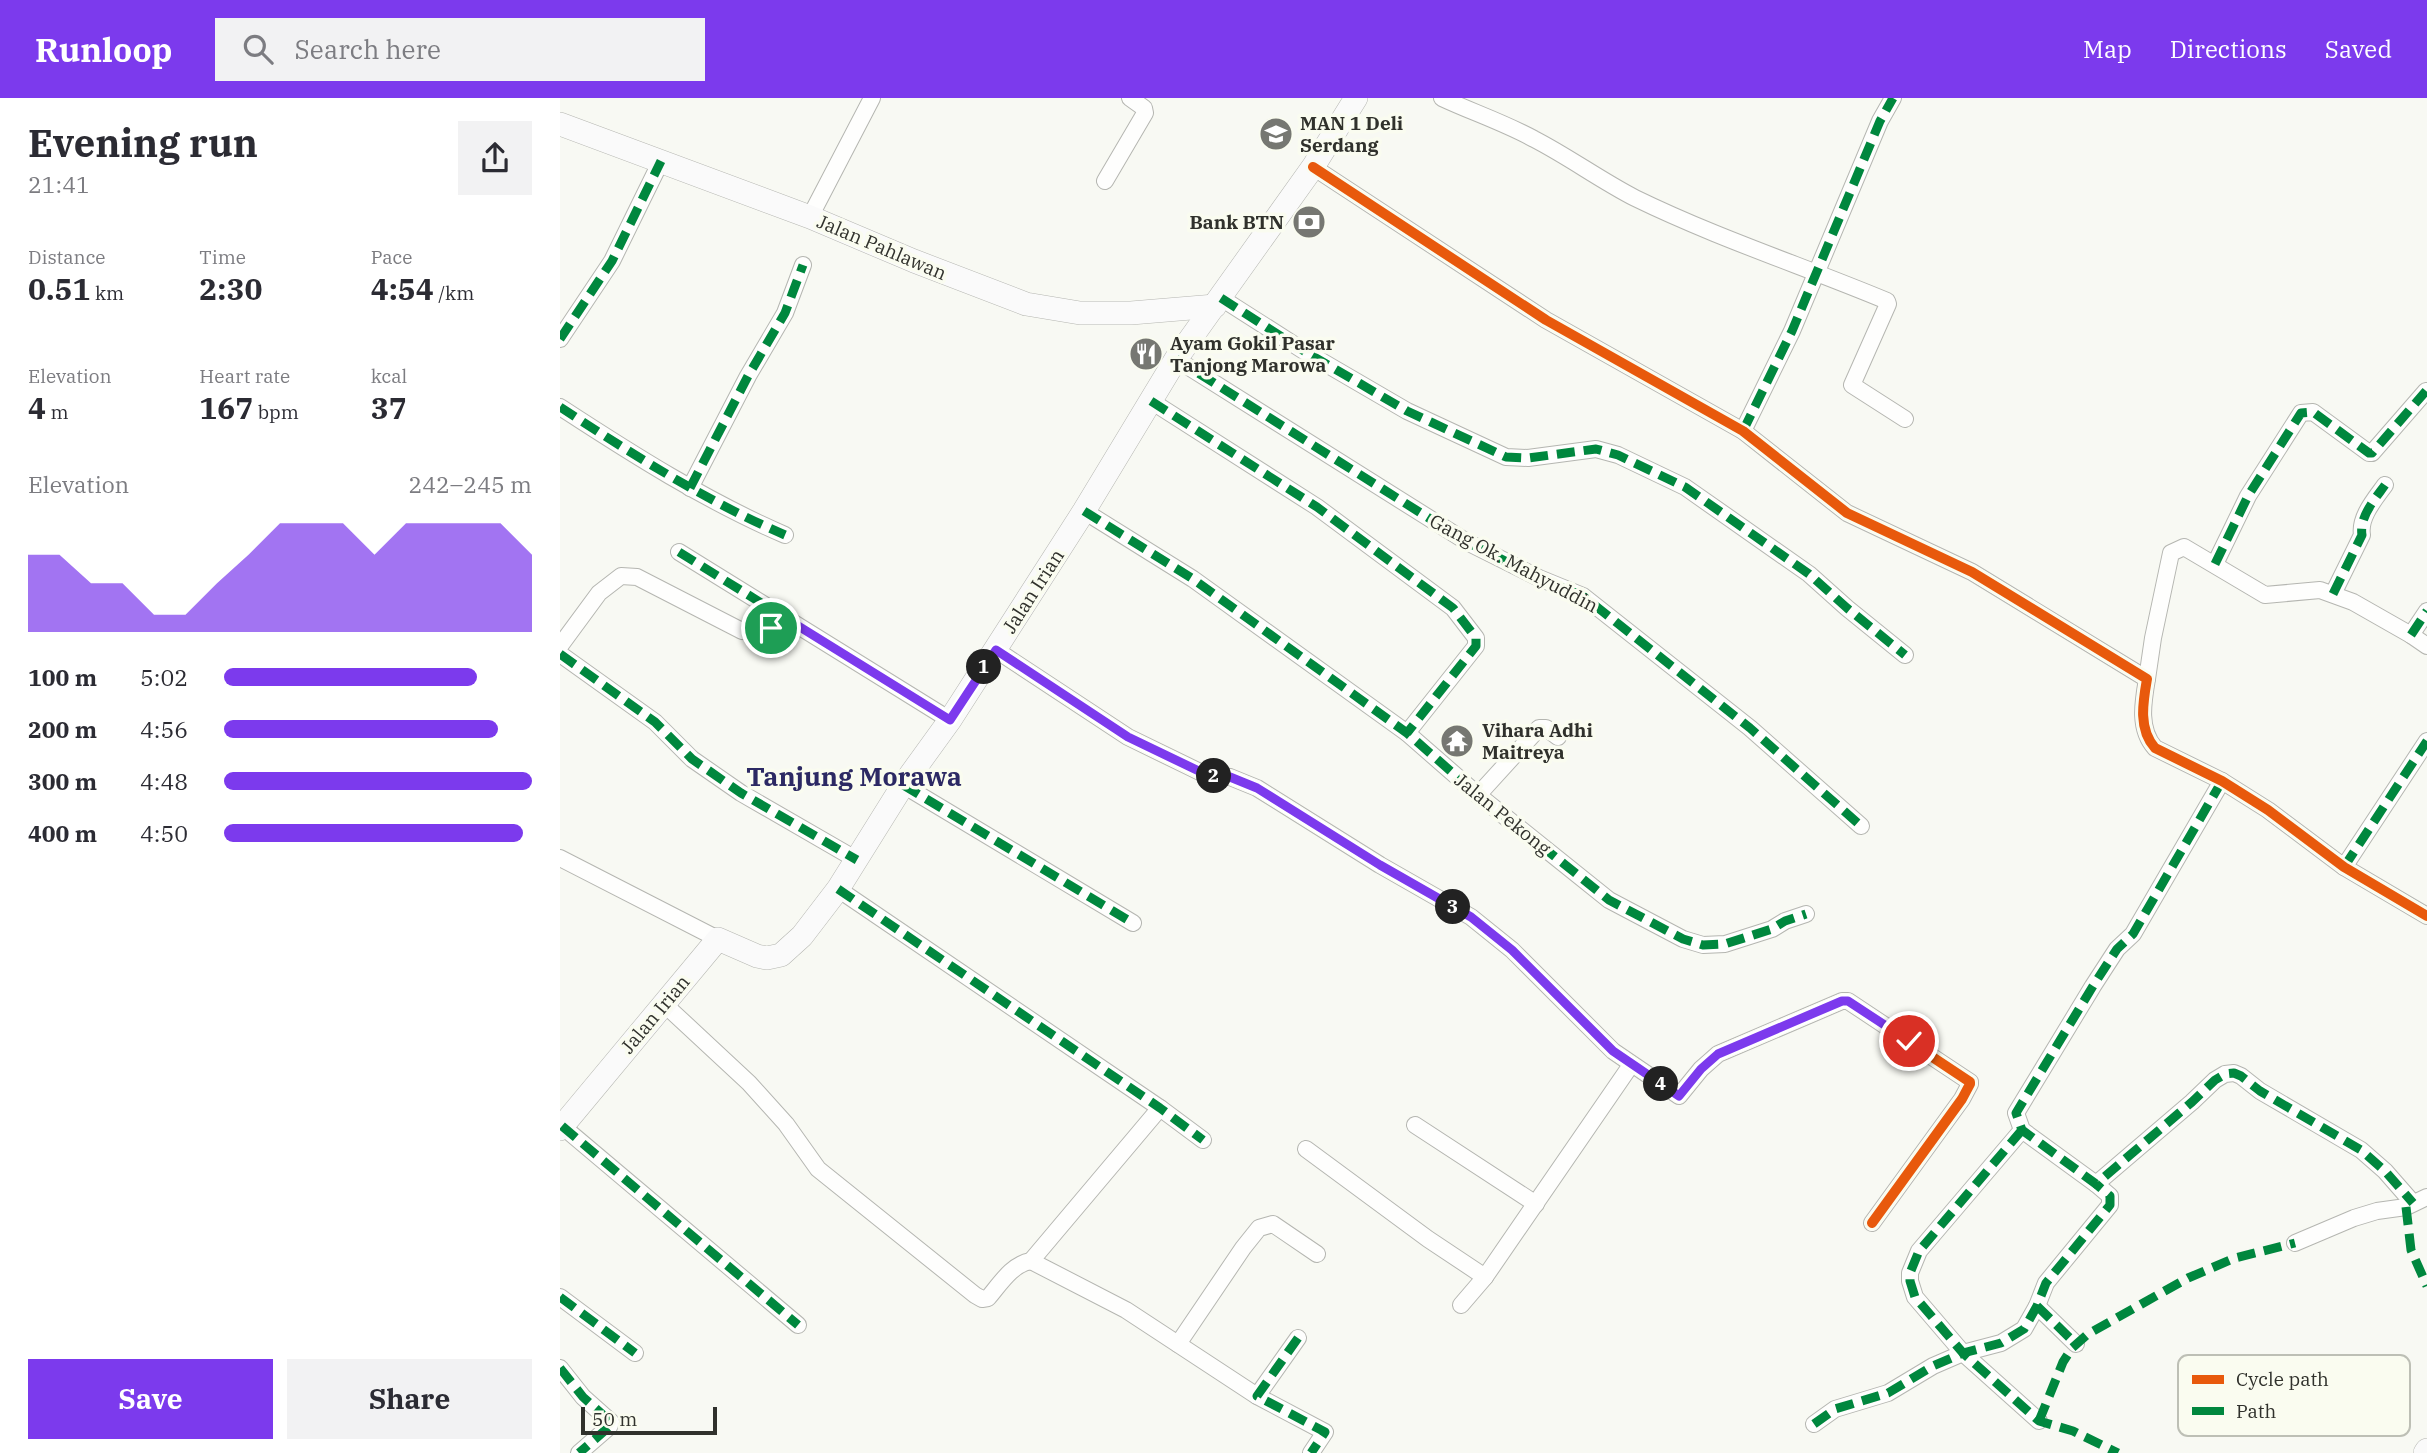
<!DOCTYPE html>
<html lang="en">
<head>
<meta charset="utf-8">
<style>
  body { margin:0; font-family:"IBM Plex Serif",serif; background:#f2f2f3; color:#2b2b33; height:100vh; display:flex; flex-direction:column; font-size:26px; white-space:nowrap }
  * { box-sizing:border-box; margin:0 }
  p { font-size:23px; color:#7c7c81 }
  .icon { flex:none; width:38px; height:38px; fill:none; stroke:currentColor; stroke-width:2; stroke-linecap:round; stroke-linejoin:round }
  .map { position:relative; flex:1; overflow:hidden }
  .side { display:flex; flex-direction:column; background:#fff; width:560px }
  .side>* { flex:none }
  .scale { position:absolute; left:21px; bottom:18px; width:136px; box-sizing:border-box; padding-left:7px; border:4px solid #30312c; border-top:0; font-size:19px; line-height:24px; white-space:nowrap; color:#30312c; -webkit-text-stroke:5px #fafcf0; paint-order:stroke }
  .pin { position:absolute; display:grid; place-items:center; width:60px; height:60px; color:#fff; margin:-30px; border:4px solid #fff; border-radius:50%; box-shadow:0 2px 7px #0007 }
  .km { position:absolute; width:35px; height:35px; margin:-18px; border-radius:50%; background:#222; color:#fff; font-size:19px; line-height:35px; text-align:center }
  .round { display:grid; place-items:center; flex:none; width:74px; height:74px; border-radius:0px; background:#f2f2f3 }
  .head { display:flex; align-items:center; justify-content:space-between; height:119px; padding:0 28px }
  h1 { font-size:38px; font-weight:700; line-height:52px }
  .metrics { display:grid; grid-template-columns:repeat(3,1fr); gap:10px; height:119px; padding:7px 28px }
  .metrics div { display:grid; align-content:center }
  .metrics b { font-size:30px; font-weight:700 }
  .metrics small { font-size:19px; font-weight:400 }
  .metrics p { font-size:19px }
  .chart { height:196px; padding:14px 28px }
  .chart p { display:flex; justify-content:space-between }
  .chart svg { width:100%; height:126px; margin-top:7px; fill:#7c3aed; opacity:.7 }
  .button { display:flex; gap:14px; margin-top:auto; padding:14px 28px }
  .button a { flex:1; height:80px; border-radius:0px; background:#7c3aed; color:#fff; font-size:28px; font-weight:700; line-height:80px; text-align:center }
  .button a+a { background:#f2f2f3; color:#2b2b33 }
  ul { padding:0 28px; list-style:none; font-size:23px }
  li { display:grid; grid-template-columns:112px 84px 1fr; align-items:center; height:52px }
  li i { height:18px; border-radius:9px; background:#7c3aed }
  header { display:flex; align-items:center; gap:42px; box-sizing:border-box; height:98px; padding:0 35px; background:#7c3aed; color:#fff }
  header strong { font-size:33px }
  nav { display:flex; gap:38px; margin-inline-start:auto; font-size:24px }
  .search { width:490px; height:63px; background:#f2f2f3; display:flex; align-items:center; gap:18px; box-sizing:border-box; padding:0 24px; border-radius:0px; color:#7c7c81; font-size:26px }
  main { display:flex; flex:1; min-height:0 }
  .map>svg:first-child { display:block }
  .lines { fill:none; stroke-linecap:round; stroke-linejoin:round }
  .street-casing { stroke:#b5b6b1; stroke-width:18 }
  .secondary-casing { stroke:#b5b6b1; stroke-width:24 }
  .street { stroke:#fefefd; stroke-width:16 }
  .secondary { stroke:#fafafa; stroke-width:23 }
  .quiet { stroke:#00873e; stroke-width:9; stroke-dasharray:18 9; stroke-linecap:butt }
  .cycleway-casing { stroke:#fafcf0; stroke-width:15 }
  .cycleway { stroke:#e8590c; stroke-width:10 }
  .route-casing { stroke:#fff; stroke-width:14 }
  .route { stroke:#7c3aed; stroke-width:9 }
  .labels { text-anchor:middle; stroke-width:7; stroke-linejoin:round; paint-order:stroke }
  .poi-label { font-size:19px; font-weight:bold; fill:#30312c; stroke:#fafcf0; text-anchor:start }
  .street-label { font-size:19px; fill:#30312c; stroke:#fafcf0 }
  .district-label { font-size:26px; font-weight:bold; fill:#2c2964; stroke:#fafcf0 }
  .key { fill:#fafcf0; stroke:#bdbfb5; stroke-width:2 }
  .key-label { font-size:19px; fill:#30312c }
</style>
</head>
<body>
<header>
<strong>Runloop</strong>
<div class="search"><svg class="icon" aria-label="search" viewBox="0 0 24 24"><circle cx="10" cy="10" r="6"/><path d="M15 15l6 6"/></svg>Search here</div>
<nav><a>Map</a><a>Directions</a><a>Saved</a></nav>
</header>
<main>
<section class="side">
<div class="head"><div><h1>Evening run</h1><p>21:41</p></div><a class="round"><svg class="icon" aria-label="share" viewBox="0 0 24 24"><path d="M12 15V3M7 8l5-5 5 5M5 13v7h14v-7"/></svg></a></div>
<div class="metrics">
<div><p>Distance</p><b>0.51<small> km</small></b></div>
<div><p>Time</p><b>2:30</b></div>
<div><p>Pace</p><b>4:54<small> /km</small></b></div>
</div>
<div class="metrics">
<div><p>Elevation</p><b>4<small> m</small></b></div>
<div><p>Heart rate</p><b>167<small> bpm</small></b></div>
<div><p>kcal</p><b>37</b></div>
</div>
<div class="chart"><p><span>Elevation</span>242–245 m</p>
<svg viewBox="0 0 160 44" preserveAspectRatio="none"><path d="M0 44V17L10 17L20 27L30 27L40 38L50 38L60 27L70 17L80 6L90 6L100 6L110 17L120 6L130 6L140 6L150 6L160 17V44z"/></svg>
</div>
<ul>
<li><b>100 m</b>5:02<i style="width:82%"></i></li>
<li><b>200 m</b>4:56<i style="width:89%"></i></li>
<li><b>300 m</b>4:48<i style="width:100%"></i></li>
<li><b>400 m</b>4:50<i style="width:97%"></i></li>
</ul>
<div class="button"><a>Save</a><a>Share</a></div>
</section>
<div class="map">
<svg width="1867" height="1355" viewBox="0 0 1867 1355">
  <rect width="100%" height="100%" fill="#f8f9f3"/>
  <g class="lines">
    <defs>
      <g id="street">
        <path d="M882,0C912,14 945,25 974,41C1009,59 1040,82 1075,100C1157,140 1243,168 1327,203L1328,206L1292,287L1345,321"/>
        <path d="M753,69L986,222L1183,333L1287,415L1412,474L1587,581C1583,604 1578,631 1595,650L1662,683L1708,712L1784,769L1867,818"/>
        <path d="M545,83L585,15L584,10L570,0"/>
        <path d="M250,119L312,0"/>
        <path d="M661,200L744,253L847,313L946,359L968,360L1036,351L1058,357L1125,389L1249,476L1287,510L1345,557"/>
        <path d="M0,241L52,163L101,63"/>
        <path d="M616,261L907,444L979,480L1023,498L1190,630L1301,728"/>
        <path d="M591,303L757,409L893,510L916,540V548L847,635"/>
        <path d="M0,309C72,356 146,403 225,437"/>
        <path d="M1183,333L1232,233L1320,23L1333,0"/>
        <path d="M130,390L188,278L225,215L243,167"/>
        <path d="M524,413L633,481L847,635L918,697L1049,802L1123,841L1143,847L1165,846L1212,831L1225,823L1246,816"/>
        <path d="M119,454L390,622"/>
        <path d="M1655,466L1688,398L1741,315L1753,314L1809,355H1812L1866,293"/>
        <path d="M1773,496L1802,437C1799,419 1815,401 1825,387"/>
        <path d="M1851,537L1867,513"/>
        <path d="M0,548L39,495L61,478L77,479L182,533C199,535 212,529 227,521"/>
        <path d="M436,552L568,639L644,676L670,679L697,690L820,767L911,819L952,852L1053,953L1119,998L1141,971L1158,956L1282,903H1288L1410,984V986L1402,1001L1312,1125"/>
        <path d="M0,556L95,624L132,661L181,695L297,762"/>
        <path d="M1587,581L1593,540L1611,455L1624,449L1705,497L1760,492L1793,504L1851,537L1867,548"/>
        <path d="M1662,683L1573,836L1557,851L1533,888L1456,1015L1462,1032L1536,1086L1632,1004L1655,982L1665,976L1674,975L1681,978L1700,993L1801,1052L1825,1073L1853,1105"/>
        <path d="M343,687L573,825"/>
        <path d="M918,697L979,630H986L998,639"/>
        <path d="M0,760L158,841"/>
        <path d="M1784,769L1867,643"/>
        <path d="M278,791L600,1010L643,1042"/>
        <path d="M103,905L189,985L226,1026L258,1071L415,1197L422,1201L428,1200C440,1186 452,1166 471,1163"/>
        <path d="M600,1010L471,1163L566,1212L697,1298L765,1334L751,1355"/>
        <path d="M855,1027L976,1106"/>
        <path d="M2,1028L238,1227"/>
        <path d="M1462,1032L1359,1153L1350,1175V1183L1355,1199L1403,1255L1479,1323"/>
        <path d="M746,1051L868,1141L925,1179"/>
        <path d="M1735,1145L1794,1120L1817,1113L1846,1109L1867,1099"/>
        <path d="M0,1199L75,1255"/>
        <path d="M901,1207L925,1179L1071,967"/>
        <path d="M1477,1208L1516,1246"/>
        <path d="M618,1246L683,1150L699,1130L713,1126L757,1156"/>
        <path d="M0,1270L23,1299L51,1324L49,1329L19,1355"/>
        <path d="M697,1298L738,1240"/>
        <path d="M1254,1326L1275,1311L1328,1295L1373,1268L1403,1255L1441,1245L1464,1231L1477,1208L1486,1185L1550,1107V1098L1536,1086"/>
      </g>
      <g id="secondary">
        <path d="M0,26L250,119L354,163L466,206L520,215H571L655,208"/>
        <path d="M0,1031L158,841L197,858L207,860L221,857L242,838L278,791L343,687L390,622L524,413L616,261L753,69L796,0"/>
        <path d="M1865,1355L1867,1352"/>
      </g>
    </defs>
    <!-- street casing -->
    <use href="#street" class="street-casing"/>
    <!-- secondary casing -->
    <use href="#secondary" class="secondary-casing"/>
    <!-- street -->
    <use href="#street" class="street"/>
    <!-- secondary -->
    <use href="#secondary" class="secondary"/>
    <!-- quiet -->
    <g class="quiet">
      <path d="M661,200L744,253L847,313L946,359L968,360L1036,351L1058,357L1125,389L1249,476L1287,510L1345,557"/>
      <path d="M0,241L52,163L101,63"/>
      <path d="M616,261L907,444L979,480L1023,498L1190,630L1301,728"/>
      <path d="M591,303L757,409L893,510L916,540V548L847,635"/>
      <path d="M0,309C72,356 146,403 225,437"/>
      <path d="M1183,333L1232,233L1320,23L1333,0"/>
      <path d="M130,390L188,278L225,215L243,167"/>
      <path d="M524,413L633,481L847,635L918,697L1049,802L1123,841L1143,847L1165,846L1212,831L1225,823L1246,816"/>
      <path d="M119,454L390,622"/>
      <path d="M1655,466L1688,398L1741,315L1753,314L1809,355H1812L1866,293"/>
      <path d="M1773,496L1802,437C1799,419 1815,401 1825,387"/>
      <path d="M1851,537L1867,513"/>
      <path d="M0,556L95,624L132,661L181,695L297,762"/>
      <path d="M1662,683L1573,836L1557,851L1533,888L1456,1015L1462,1032L1536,1086L1632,1004L1655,982L1665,976L1674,975L1681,978L1700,993L1801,1052L1825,1073L1853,1105"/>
      <path d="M343,687L573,825"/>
      <path d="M1784,769L1867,643"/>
      <path d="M278,791L600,1010L643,1042"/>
      <path d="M2,1028L238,1227"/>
      <path d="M1462,1032L1359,1153L1350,1175V1183L1355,1199L1403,1255L1479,1323L1513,1333L1558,1355"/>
      <path d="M1846,1109L1851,1152L1867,1188"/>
      <path d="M0,1199L75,1255"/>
      <path d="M1477,1208L1516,1246"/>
      <path d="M738,1240L697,1298L765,1334L751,1355"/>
      <path d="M0,1270L23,1299L51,1324L49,1329L19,1355"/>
      <path d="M1479,1323L1503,1264L1512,1250L1528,1236L1628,1180L1675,1160L1735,1145"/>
      <path d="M1254,1326L1275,1311L1328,1295L1373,1268L1403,1255L1441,1245L1464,1231L1477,1208L1486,1185L1550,1107V1098L1536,1086"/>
    </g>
    <defs>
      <g id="cycleway">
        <path d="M753,69L986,222L1183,333L1287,415L1412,474L1587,581C1583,604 1578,631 1595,650L1662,683L1708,712L1784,769L1867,818"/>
        <path d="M436,552L568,639L644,676L670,679L697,690L820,767L911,819L952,852L1053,953L1119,998L1141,971L1158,956L1282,903H1288L1410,984V986L1402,1001L1312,1125"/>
      </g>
    </defs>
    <!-- cycleway casing -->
    <use href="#cycleway" class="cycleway-casing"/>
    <!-- cycleway -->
    <use href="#cycleway" class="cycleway"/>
  </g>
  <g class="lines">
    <defs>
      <path id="route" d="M211,530L227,521L390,622L436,552L568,639L645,676L670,679L697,690L820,767L911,819L952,852L1053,953L1119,998L1141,971L1158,956L1282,903H1288L1349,943"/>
    </defs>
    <!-- route casing -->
    <use href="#route" class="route-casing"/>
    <!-- route -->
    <use href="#route" class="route"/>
  </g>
  <!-- icons -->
  <defs>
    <symbol id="school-disc" viewBox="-11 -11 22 22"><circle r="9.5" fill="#767772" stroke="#fafcf0"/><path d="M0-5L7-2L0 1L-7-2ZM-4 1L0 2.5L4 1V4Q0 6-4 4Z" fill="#fff"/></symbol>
    <symbol id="bank-disc" viewBox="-11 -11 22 22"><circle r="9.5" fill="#767772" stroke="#fafcf0"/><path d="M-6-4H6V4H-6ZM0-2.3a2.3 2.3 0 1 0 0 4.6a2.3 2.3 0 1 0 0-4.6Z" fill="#fff"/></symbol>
    <symbol id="restaurant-disc" viewBox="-11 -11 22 22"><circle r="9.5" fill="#767772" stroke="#fafcf0"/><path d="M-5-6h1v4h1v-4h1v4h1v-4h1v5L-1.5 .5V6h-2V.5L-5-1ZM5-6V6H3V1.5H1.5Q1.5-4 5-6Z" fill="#fff"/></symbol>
    <symbol id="temple-disc" viewBox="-11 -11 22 22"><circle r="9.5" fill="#767772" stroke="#fafcf0"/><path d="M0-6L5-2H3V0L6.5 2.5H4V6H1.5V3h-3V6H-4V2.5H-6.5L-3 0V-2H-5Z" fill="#fff"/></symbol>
  </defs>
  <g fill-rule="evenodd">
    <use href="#school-disc" x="697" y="17" width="38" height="38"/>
    <use href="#bank-disc" x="730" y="105" width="38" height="38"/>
    <use href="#restaurant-disc" x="567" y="237" width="38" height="38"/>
    <use href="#temple-disc" x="878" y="624" width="38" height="38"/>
  </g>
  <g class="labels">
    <!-- poi labels -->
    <g class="poi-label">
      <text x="740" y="32">MAN 1 Deli<tspan x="740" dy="22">Serdang</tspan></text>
      <text x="724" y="131" text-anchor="end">Bank BTN</text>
      <text x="610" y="252">Ayam Gokil Pasar<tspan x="610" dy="22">Tanjong Marowa</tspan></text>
      <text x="922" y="639">Vihara Adhi<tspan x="922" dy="22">Maitreya</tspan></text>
    </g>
    <!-- street labels -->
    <g class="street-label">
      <text transform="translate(322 149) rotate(23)" y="7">Jalan Pahlawan</text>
      <text transform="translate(954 465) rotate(28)" y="7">Gang Ok. Mahyuddin</text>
      <text transform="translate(473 493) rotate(-57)" y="7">Jalan Irian</text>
      <text transform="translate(943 716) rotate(39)" y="7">Jalan Pekong</text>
      <text transform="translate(95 916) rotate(-50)" y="7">Jalan Irian</text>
    </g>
    <!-- district labels -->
    <g class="district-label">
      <text x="294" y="688">Tanjung Morawa</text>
    </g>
  </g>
  <!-- legend -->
  <rect x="1618" y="1257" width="232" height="81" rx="10" class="key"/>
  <rect x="1632" y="1277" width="32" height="9" fill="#e8590c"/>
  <rect x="1632" y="1309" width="32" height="8" fill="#00873e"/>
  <g class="key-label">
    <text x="1676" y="1288">Cycle path</text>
    <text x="1676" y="1320">Path</text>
  </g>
</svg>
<div class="scale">50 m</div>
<div class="pin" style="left:211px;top:530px;background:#1e9e55"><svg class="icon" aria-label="arrive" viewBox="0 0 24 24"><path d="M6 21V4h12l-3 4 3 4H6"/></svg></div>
<div class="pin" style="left:1349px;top:943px;background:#d93025"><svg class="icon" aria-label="check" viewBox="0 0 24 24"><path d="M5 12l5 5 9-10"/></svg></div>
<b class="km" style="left:424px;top:569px">1</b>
<b class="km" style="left:654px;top:678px">2</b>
<b class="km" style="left:893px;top:809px">3</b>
<b class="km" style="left:1101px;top:986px">4</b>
</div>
</main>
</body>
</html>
